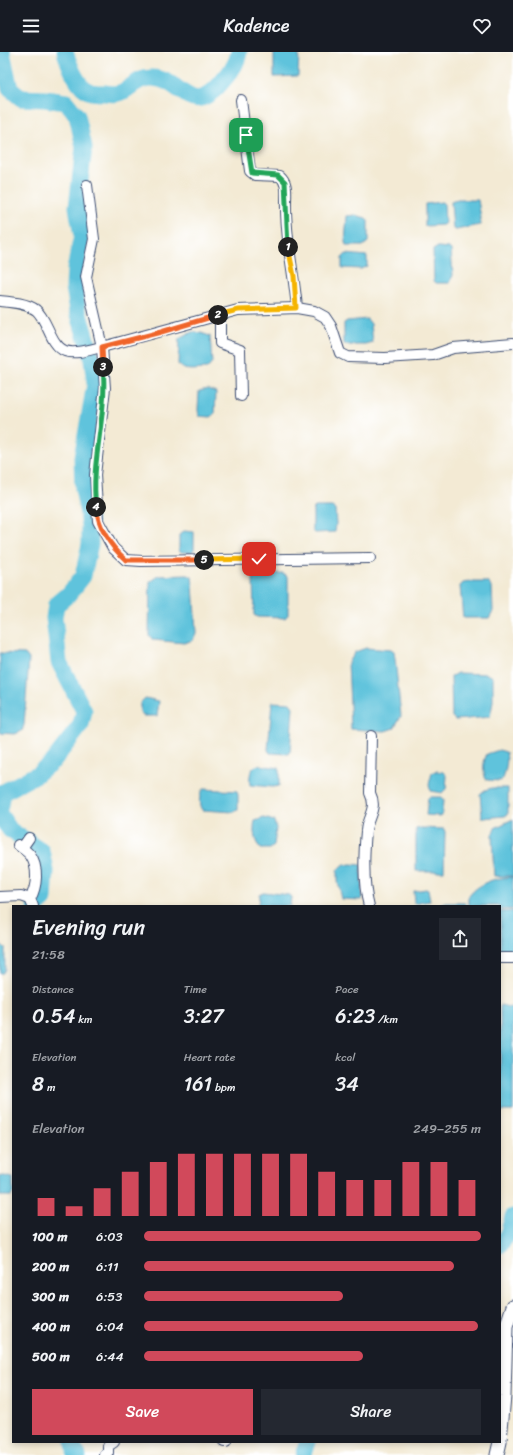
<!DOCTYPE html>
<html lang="en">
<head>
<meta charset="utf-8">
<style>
  body { margin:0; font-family:Sriracha,sans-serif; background:#242831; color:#f1f3f6; height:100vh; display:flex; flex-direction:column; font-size:15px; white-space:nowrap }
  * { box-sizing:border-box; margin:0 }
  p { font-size:13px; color:#9ea1a6 }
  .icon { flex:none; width:22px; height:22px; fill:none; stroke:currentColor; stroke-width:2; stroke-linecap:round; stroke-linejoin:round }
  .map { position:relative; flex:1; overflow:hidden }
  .details { position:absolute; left:12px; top:853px; width:489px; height:538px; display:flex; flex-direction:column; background:#171b24; border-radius:0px; box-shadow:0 2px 6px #0003 }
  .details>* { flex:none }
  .pin { position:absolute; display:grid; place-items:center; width:34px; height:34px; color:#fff; margin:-17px; border-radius:8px; box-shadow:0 2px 6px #0006 }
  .km { position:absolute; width:20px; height:20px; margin:-10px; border-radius:50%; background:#222; color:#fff; font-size:11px; line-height:20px; text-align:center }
  .round { display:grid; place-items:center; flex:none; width:42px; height:42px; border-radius:0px; background:#242831 }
  .head { display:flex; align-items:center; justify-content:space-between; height:68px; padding:0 20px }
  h1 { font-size:22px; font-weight:600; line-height:30px }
  .figures { display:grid; grid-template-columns:repeat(3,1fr); gap:6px; height:68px; padding:4px 20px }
  .figures div { display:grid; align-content:center }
  .figures b { font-size:20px; font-weight:600 }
  .figures small { font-size:11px; font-weight:400 }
  .figures p { font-size:11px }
  .chart { height:112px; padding:8px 20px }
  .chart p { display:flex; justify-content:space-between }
  .chart svg { width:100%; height:72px; margin-top:4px; stroke:#d1495b; stroke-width:6 }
  .button { display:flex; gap:8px; margin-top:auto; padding:8px 20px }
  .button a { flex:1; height:46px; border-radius:0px; background:#d1495b; color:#fff; font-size:16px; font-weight:600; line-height:46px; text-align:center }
  .button a+a { background:#242831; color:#f1f3f6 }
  ul { padding:0 20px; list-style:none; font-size:13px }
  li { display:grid; grid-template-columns:64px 48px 1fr; align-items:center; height:30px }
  li i { height:10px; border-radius:5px; background:#d1495b }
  header { display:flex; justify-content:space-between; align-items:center; height:52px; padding:0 20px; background:#171b24; font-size:18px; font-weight:600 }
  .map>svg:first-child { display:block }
  .water { fill:#5ec3dc; stroke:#3c799d }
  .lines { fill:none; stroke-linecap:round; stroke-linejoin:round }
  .river { stroke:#5ec3dc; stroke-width:17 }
  .minor-casing { stroke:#3b4b70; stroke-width:12 }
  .tertiary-casing { stroke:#3b4b70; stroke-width:15 }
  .minor { stroke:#fff; stroke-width:10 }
  .tertiary { stroke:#fff; stroke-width:13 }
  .split-1-casing { stroke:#fff; stroke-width:8 }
  .split-2-casing { stroke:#fff; stroke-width:8 }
  .split-3-casing { stroke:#fff; stroke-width:8 }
  .split-4-casing { stroke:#fff; stroke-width:8 }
  .split-5-casing { stroke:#fff; stroke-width:8 }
  .split-6-casing { stroke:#fff; stroke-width:8 }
  .split-1 { stroke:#22a559; stroke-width:5 }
  .split-2 { stroke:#f5b400; stroke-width:5 }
  .split-3 { stroke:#f0652b; stroke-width:5 }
  .split-4 { stroke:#22a559; stroke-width:5 }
  .split-5 { stroke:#f0652b; stroke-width:5 }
  .split-6 { stroke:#f5b400; stroke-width:5 }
</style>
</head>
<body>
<header><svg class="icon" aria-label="menu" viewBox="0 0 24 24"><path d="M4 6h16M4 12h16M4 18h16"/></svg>Kadence<svg class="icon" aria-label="heart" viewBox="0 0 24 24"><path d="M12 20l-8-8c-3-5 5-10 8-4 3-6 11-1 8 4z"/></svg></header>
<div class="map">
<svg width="513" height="1403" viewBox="0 0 513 1403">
  <rect width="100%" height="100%" fill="#fff"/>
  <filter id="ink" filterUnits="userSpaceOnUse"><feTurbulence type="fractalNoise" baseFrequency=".025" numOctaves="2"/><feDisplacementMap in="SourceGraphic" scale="8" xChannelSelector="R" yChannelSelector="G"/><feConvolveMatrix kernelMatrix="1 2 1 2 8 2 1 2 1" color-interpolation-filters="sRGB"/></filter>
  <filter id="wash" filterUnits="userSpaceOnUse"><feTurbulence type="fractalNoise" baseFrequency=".012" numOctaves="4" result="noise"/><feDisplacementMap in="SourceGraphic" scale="16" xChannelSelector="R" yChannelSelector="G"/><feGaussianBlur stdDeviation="0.9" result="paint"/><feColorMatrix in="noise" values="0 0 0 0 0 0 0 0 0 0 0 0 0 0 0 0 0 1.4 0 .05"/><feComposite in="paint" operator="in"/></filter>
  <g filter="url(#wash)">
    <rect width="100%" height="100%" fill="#f3ead4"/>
    <!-- water -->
    <g class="water">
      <path d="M274,0H299L298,24L274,25Z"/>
      <path d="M457,148H478L481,166L480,173L456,178L453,177L451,150Z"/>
      <path d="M442,150L444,152L445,171L443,173L425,174V152Z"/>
      <path d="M355,163L366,166L368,169V190L363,194H346L345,190L347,164Z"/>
      <path d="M438,195L449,196L451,198L453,223L450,231H436L434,229L433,198Z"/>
      <path d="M346,202L367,204V214L361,217L342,216V206Z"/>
      <path d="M367,267L371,272L373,291L366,293H344V271L347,269Z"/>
      <path d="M192,280L201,281L210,284L212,311L207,317C198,317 182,321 178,312L179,287Z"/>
      <path d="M208,337L216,340L215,362L211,365L199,364L198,358L199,339Z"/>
      <path d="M315,455H332L335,457L336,472L335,480L315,481L313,479V457Z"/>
      <path d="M184,479L194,480V497L192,500H181L179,498V483Z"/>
      <path d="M283,521L288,524V563L285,566L257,565L254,563L253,526L255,523Z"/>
      <path d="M188,523L192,525L193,532L196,581L193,588L184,591L153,588L149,583L150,530L159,524Z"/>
      <path d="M470,530H488L492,534L493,559L489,566H463L460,534L463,531Z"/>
      <path d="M366,596L391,598L394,600L395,607L401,664L394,676L385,679L351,677V675L348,610L355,600Z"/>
      <path d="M0,601L25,602L29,607L24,673L22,679L15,682L0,681Z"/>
      <path d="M458,621L487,622L493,625V650L490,665L455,668L452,665L451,625Z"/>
      <path d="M145,646L159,649L157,664H143L140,661V651Z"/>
      <path d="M272,650L290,651L293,655L290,700L289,702L270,701L268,698Z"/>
      <path d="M499,698L506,700C508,709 506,718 503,727L500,729L487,728C482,721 483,709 487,702Z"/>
      <path d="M259,713L279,716V734L272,735L250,733C249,724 250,715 259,713Z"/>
      <path d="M436,719L444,720L447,723L446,737L442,741L430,739L429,732L432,721Z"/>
      <path d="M492,736H508V762L505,764L483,766L482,764L480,742L485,738Z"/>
      <path d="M203,737L237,739L238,743V758L234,760L202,758C198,753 199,743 203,737Z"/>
      <path d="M430,745H441L443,748L442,763L440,764L426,763L428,746Z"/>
      <path d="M264,766L274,769L276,776L274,794L270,797H260C254,789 253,778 255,769Z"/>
      <path d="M513,767V824H494L492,783L495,776Z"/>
      <path d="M421,776L444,777L445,780L444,819H416V777Z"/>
      <path d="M351,812L361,813L362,848L341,847L337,829V818L344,813Z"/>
      <path d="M513,825V857L500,858V854H469V844C481,829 495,826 513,825Z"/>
      <path d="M426,837L428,838L430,849L415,852L414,850L413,839Z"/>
      <path d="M263,840L289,843L291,845L290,854H258L259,842Z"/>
      <path d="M446,851H465L467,854H439Z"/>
      <path d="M513,859V902H500V860Z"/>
      <path d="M0,891L5,896V917L3,921H0Z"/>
      <path d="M500,953L513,956V1059H500Z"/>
      <path d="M0,1123L13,1126V1141L11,1144H0Z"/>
    </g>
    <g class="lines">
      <!-- river -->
      <g class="river">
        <path d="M65,0C69,12 77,36 91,40C96,41 101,41 106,41C111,42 119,42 124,39C134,33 140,25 153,26C184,28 189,68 221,31C229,21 237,13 239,0"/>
        <path d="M0,754L2,741L37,722L53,709L81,673L84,659L59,610L54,566L56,553L69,542L83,524L90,492V472L83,437L82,406L95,332L92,308L78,259L74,235L75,217L82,184L77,155L84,95L77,64L66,50L45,47L21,46L10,37L2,0"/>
        <path d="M0,763L10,778L42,799L46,819L44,847L36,854"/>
        <path d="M500,1193L508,1182L513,1165"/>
        <path d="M73,1390L74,1399L78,1403"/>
        <path d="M303,1403L308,1390"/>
      </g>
    </g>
  </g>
  <g filter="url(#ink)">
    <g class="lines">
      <defs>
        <g id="minor">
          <path d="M241,48L250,119L255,123L280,124C288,131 286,141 286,150C285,186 294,221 297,256"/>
          <path d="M87,133L94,187L86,225L102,295L105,336L95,423L98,469L113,496L126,508L141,509L370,506"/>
          <path d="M0,249C11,250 26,251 36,258C48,268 50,293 65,299C76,303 91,297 102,295L238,258L297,256L314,259L325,265L331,274L340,301L348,305L385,306L433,303L453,296L513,291"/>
          <path d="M220,262V291L240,298L241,344"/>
          <path d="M18,793C22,796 27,799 30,803C39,815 37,835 30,847L33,854"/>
          <path d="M22,796L29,786"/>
          <path d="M0,845L21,844L30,847"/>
          <path d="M369,854C363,833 364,801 366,779C367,764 378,757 370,741L371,684"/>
          <path d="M500,906H513"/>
          <path d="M224,1390H226"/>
          <path d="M105,1403L108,1401V1394L114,1390"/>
        </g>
        <g id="tertiary">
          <path d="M500,1388L504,1344L506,1275L513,1254"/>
          <path d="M497,1403L500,1390"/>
        </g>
      </defs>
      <!-- minor casing -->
      <use href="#minor" class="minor-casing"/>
      <!-- tertiary casing -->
      <use href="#tertiary" class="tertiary-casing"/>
      <!-- minor -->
      <use href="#minor" class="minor"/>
      <!-- tertiary -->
      <use href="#tertiary" class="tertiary"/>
    </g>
  </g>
  <g class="lines" filter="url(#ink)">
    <defs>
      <path id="split-1" d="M246,83L252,121L278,123L285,130L288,195"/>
      <path id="split-2" d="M218,263L238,258L296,256L294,224L288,195"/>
      <path id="split-3" d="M103,315L102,295L161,280L218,263"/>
      <path id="split-4" d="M96,455C90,409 108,362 103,315"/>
      <path id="split-5" d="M96,455C99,477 110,494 126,508H204"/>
      <path id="split-6" d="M204,508L259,507"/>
    </defs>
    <!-- split-1 casing -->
    <use href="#split-1" class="split-1-casing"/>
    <!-- split-2 casing -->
    <use href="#split-2" class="split-2-casing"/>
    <!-- split-3 casing -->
    <use href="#split-3" class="split-3-casing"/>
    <!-- split-4 casing -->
    <use href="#split-4" class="split-4-casing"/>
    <!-- split-5 casing -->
    <use href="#split-5" class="split-5-casing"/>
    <!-- split-6 casing -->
    <use href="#split-6" class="split-6-casing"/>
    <!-- split-1 -->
    <use href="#split-1" class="split-1"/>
    <!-- split-2 -->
    <use href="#split-2" class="split-2"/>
    <!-- split-3 -->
    <use href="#split-3" class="split-3"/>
    <!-- split-4 -->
    <use href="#split-4" class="split-4"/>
    <!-- split-5 -->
    <use href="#split-5" class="split-5"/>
    <!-- split-6 -->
    <use href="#split-6" class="split-6"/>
  </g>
</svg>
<div class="pin" style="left:246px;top:83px;background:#1e9e55"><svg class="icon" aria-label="arrive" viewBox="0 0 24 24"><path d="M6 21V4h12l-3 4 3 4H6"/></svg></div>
<div class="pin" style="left:259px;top:507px;background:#d93025"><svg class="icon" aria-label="check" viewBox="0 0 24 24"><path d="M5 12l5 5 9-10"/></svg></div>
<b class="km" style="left:288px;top:195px">1</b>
<b class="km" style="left:218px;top:263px">2</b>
<b class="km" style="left:103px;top:315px">3</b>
<b class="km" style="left:96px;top:455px">4</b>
<b class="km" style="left:204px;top:508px">5</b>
<section class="details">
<div class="head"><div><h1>Evening run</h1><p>21:58</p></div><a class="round"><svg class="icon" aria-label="share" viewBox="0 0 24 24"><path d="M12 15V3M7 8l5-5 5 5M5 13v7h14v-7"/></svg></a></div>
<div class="figures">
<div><p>Distance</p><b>0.54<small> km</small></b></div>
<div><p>Time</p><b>3:27</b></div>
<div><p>Pace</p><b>6:23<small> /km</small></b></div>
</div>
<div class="figures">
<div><p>Elevation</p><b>8<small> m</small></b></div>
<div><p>Heart rate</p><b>161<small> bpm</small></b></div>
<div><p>kcal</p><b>34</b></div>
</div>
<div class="chart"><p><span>Elevation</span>249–255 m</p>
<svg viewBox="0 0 160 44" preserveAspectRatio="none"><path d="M5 44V33M15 44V38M25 44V27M35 44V17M45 44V11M55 44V6M65 44V6M75 44V6M85 44V6M95 44V6M105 44V17M115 44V22M125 44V22M135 44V11M145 44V11M155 44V22"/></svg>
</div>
<ul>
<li><b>100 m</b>6:03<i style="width:100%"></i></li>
<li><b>200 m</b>6:11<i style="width:92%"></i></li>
<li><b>300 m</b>6:53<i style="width:59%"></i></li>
<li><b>400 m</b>6:04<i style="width:99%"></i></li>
<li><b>500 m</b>6:44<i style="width:65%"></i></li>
</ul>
<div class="button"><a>Save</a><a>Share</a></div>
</section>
</div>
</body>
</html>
